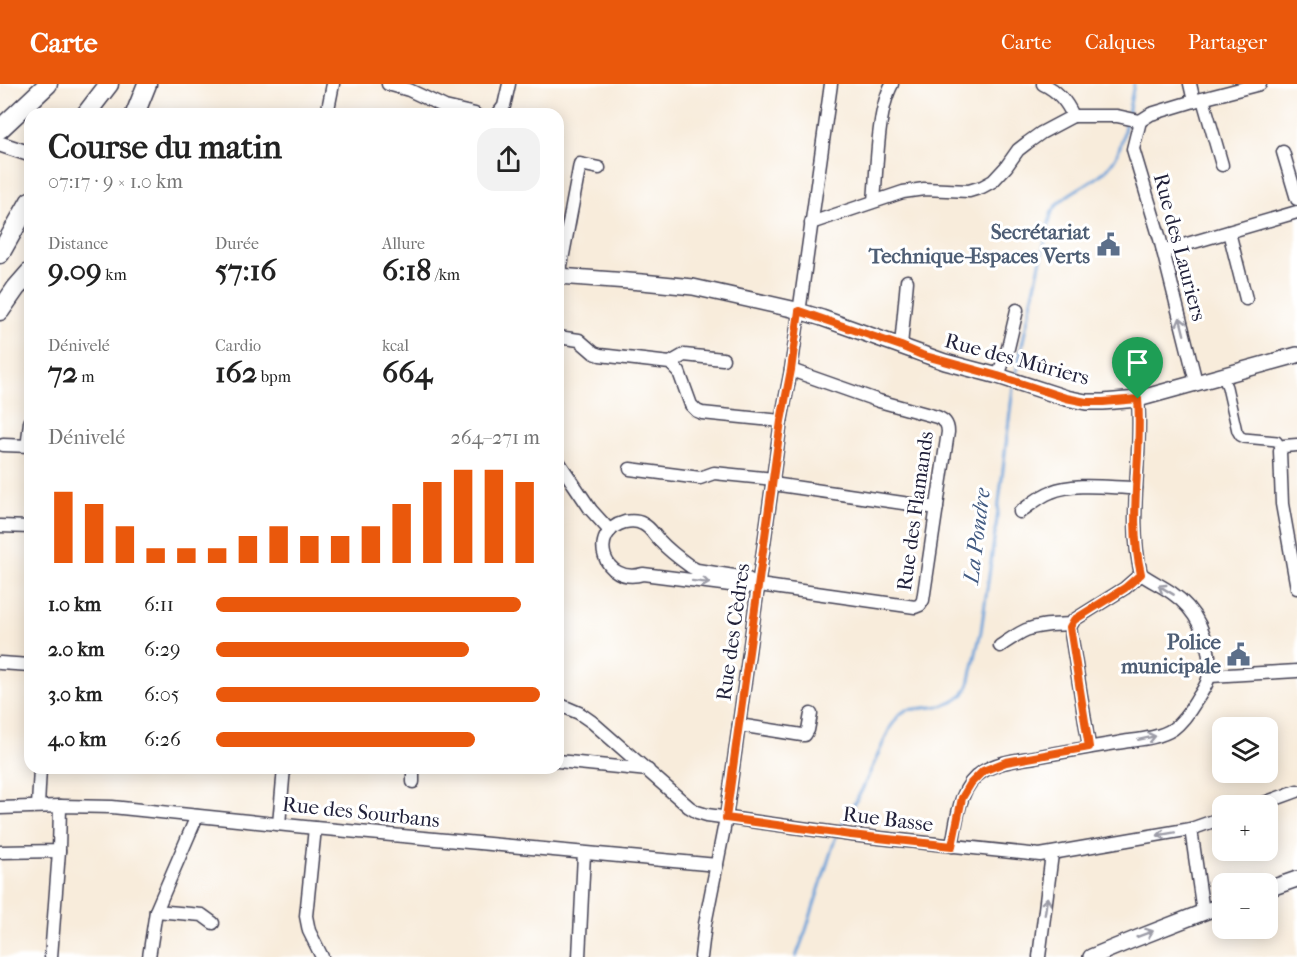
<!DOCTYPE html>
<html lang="fr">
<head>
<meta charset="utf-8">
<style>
  body { margin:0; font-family:"IM FELL French Canon",serif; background:#f2f2f2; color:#222; height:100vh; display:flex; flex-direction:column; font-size:22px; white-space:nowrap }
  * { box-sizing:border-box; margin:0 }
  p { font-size:20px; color:#767676 }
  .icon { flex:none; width:33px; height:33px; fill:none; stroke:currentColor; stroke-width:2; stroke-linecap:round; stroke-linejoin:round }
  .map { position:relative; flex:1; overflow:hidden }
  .panel { position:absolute; left:24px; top:24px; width:540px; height:666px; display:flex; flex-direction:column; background:#fff; border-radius:18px; box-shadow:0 3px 15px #0003 }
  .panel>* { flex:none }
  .fabs { position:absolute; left:1212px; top:633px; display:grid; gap:12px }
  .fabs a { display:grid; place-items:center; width:66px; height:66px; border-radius:12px; background:#fff; box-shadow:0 3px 15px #0003; font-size:30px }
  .pin { position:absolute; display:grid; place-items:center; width:51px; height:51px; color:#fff; margin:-62px -26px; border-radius:50% 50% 50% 0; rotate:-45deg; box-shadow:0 0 6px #0007 }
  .pin .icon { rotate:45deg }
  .round { display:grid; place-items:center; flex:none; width:63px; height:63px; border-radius:18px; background:#f2f2f2 }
  .headline { display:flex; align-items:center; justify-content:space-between; height:102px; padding:0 24px }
  h1 { font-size:33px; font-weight:700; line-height:45px }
  .figures { display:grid; grid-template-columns:repeat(3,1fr); gap:9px; height:102px; padding:6px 24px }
  .figures div { display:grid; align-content:center }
  .figures b { font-size:30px; font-weight:700 }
  .figures small { font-size:16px; font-weight:400 }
  .figures p { font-size:16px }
  .chart { height:168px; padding:12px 24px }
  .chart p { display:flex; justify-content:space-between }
  .chart svg { width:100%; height:108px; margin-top:6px; stroke:#ea580c; stroke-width:6 }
  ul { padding:0 24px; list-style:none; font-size:20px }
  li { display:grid; grid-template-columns:96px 72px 1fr; align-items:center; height:45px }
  li i { height:15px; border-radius:8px; background:#ea580c }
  header { display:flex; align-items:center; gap:36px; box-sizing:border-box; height:84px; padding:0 30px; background:#ea580c; color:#fff }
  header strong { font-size:28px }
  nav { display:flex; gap:33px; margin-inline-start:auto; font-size:21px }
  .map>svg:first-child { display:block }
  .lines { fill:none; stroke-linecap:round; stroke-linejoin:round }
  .stream { stroke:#6ba0d8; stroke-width:3 }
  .pedestrian-casing { stroke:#424053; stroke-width:12 }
  .minor-casing { stroke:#424053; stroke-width:15 }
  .tertiary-casing { stroke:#424053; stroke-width:18 }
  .primary-casing { stroke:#424053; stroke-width:21 }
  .pedestrian { stroke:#fff; stroke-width:9 }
  .minor { stroke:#fff; stroke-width:12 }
  .tertiary { stroke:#fff; stroke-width:15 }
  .primary { stroke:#fff; stroke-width:18 }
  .oneway { stroke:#9c9ca7 }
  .route-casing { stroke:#fff; stroke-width:12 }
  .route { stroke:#ea580c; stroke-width:8 }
  .labels { text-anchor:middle; stroke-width:6; stroke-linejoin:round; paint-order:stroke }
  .service-label { font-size:21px; font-weight:bold; fill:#4e5e75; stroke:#fff; text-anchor:end }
  .street-label { font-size:21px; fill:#22223b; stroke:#fff }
  .water-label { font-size:22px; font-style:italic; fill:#435b82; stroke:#fff }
</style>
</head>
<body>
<header>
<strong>Carte</strong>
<nav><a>Carte</a><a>Calques</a><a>Partager</a></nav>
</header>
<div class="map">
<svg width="1297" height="873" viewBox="0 0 1297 873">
  <rect width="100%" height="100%" fill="#fff"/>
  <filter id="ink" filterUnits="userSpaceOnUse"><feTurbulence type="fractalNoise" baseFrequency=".0167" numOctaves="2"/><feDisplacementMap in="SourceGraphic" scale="12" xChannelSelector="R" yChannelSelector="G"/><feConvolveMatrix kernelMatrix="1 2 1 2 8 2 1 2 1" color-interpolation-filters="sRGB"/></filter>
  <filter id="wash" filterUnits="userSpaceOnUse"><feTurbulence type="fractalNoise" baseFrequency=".008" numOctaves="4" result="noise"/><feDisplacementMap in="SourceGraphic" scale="24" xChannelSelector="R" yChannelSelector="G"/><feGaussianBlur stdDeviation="1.35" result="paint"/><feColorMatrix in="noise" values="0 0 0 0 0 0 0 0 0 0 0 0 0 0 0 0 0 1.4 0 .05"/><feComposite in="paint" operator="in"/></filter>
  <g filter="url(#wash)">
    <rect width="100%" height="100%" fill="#f8ecdb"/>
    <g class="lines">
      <!-- stream -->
      <g class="stream">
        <path d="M1128,30L1134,0"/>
        <path d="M1015,293L1051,130C1064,105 1095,102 1111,80C1121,67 1123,52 1126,36"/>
        <path d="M839,746L862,706L890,644L899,631L906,626L941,622L953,618L964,610L969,600L981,547L997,435L1013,303"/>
        <path d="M796,873L806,846L836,752"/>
      </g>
    </g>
  </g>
  <g filter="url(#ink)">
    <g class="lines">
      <defs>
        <path id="pedestrian" d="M1222,291L1227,303L1237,347L1240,352L1244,354L1277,357L1281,364"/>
        <g id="minor">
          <path d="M388,0L409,6L445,23L475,30"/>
          <path d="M1043,0C1058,7 1067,18 1073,32"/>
          <path d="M1190,0L1194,17"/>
          <path d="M1203,15L1222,81"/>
          <path d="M327,30L333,0"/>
          <path d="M498,30L504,22L509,0"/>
          <path d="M1140,37L1133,65L1160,155L1196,298"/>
          <path d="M1140,37L1151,30L1194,17L1260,0"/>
          <path d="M1283,68L1297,115"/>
          <path d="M874,117C877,85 877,27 892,0"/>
          <path d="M811,139L903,108L924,105L969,107L982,103L993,97L1006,83L1018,66L1027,59L1041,49L1073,32H1117L1140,37"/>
          <path d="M1229,148L1246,215"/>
          <path d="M1163,167L1297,128"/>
          <path d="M559,192L580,80L599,84"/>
          <path d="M558,253L579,256L594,269L600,271L670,279L679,288L691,321L697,327L702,329L781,337"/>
          <path d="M901,262L907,197"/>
          <path d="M670,279L684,271L723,275"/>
          <path d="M998,292L1008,264L1017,226"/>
          <path d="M30,338L28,356L30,359"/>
          <path d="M3,361L30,362"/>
          <path d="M1297,361L1284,362L1280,367L1282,420L1297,504"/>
          <path d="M558,377L591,426L610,447"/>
          <path d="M630,385L700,394L714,389L774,395"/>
          <path d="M773,400L937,424"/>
          <path d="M1020,428C1030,421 1040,412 1051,408C1075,398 1111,404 1136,404"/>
          <path d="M0,442L30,443"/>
          <path d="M759,501L746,494L697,486L691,483C680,475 668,466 659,456C653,450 651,444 643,440C638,437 631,437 625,438C587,448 603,502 643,490L746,503L759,501L915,523L920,521L923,516L948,348C948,339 944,336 937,333L879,317L791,286"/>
          <path d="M1000,562C1009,556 1017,550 1026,546C1040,540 1056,541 1071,540"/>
          <path d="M0,579L30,581"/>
          <path d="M1210,592L1297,587"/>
          <path d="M558,620L579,629L592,638L689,723L697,728L707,731L851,751L1040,771L1191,745L1222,734"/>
          <path d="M739,641L802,651H805L808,646L811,630"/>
          <path d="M1089,662L1070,543L1074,536L1125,504L1141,490"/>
          <path d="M558,677L648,686"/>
          <path d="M413,698V684"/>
          <path d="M38,722L40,684"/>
          <path d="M1256,722L1297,707"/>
          <path d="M0,724L60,722L112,723L315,744L717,781"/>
          <path d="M279,740L284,684"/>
          <path d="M315,744L306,832L309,847L322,873"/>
          <path d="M1191,745L1203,828"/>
          <path d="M952,762C957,737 958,703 982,688C997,678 1017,676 1035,673C1066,667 1098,662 1129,657C1144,655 1161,653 1173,645C1183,638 1190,627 1196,617C1203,606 1210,597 1210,584C1209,554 1197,526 1172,509C1162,502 1151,497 1141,490C1127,432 1143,373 1138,315"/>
          <path d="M0,768L59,767L60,722"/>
          <path d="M156,827L202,831L213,839"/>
          <path d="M51,873L59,767"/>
          <path d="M149,873L156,827L197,732"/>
          <path d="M579,873L584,770"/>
          <path d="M701,873L705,840L726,734L781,337L791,286L831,0"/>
          <path d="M1039,873L1052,770"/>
        </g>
        <g id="tertiary">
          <path d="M0,60L30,70"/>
          <path d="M558,192L642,198L693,203L792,225L822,234L945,278L998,292L1066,314L1086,318H1103L1138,315L1297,271"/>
          <path d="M1268,805L1297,795"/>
          <path d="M1091,873L1135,855L1222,821"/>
        </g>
        <g id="primary">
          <path d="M86,30L109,0"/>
          <path d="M135,30L147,0"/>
          <path d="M0,45L48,0"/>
          <path d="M0,170L30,117"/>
          <path d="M0,227L16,204L30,188"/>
        </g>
      </defs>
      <!-- pedestrian casing -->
      <use href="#pedestrian" class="pedestrian-casing"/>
      <!-- minor casing -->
      <use href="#minor" class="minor-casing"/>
      <!-- tertiary casing -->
      <use href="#tertiary" class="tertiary-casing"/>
      <!-- primary casing -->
      <use href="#primary" class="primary-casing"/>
      <!-- pedestrian -->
      <use href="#pedestrian" class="pedestrian"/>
      <!-- minor -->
      <use href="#minor" class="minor"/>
      <!-- tertiary -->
      <use href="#tertiary" class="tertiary"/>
      <!-- primary -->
      <use href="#primary" class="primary"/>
    </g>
    <!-- one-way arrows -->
    <defs><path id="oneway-shaft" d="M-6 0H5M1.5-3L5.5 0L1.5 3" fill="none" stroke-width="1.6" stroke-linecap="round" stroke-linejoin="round" transform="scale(1.5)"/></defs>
    <g class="oneway">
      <use href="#oneway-shaft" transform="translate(1182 242) rotate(-104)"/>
      <use href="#oneway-shaft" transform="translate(701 498) rotate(7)"/>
      <use href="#oneway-shaft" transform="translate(1166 506) rotate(-149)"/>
      <use href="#oneway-shaft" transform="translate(1147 654) rotate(-12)"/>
      <use href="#oneway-shaft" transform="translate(1166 750) rotate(170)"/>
      <use href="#oneway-shaft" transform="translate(1046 822) rotate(-82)"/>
      <use href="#oneway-shaft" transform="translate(1145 850) rotate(-21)"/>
    </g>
  </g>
  <g class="lines" filter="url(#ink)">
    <defs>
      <path id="route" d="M799,227L901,262L922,271L998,292L1066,314L1086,318H1103L1138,315C1143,373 1127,432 1141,490L1125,504L1074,536L1070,543L1089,663L1006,678L983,687L971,699L962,714L952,762L851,751L726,734L781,337L791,286Z"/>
    </defs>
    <!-- route casing -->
    <use href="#route" class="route-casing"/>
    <!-- route -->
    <use href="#route" class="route"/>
  </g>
  <!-- icons -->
  <defs>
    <symbol id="civic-bare" viewBox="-9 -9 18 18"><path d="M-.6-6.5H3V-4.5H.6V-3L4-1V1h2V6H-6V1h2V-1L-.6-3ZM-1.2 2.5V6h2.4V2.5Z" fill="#5c6f8a" stroke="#fff" stroke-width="2.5" paint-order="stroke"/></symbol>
  </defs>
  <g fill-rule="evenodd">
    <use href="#civic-bare" x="1092" y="144" width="33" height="33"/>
    <use href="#civic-bare" x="1222" y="554" width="33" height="33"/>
  </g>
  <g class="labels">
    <!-- service labels -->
    <g class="service-label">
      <text x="1090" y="155">Secrétariat<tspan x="1090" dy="24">Technique-Espaces Verts</tspan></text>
      <text x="1221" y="565">Police<tspan x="1221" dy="24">municipale</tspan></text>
    </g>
    <!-- street labels -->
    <g class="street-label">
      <text transform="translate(1180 163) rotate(75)" y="7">Rue des Lauriers</text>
      <text transform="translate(1017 275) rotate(15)" y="7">Rue des Mûriers</text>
      <text transform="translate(915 427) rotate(-82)" y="7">Rue des Flamands</text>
      <text transform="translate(733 548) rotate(-82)" y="7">Rue des Cèdres</text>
      <text transform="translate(361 728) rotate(6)" y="7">Rue des Sourbans</text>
      <text transform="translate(888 735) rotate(7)" y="7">Rue Basse</text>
    </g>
    <!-- water labels -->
    <g class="water-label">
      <text transform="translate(976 452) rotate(-83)" y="8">La Pondre</text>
    </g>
  </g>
</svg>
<div class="fabs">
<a><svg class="icon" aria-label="layers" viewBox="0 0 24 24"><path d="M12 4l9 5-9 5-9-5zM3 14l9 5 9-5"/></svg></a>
<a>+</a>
<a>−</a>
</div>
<div class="pin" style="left:1138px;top:315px;background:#1e9e55"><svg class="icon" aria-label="arrive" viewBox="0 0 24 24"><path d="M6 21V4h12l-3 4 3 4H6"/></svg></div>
<section class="panel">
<div class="headline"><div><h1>Course du matin</h1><p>07:17 · 9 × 1.0 km</p></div><a class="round"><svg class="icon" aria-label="share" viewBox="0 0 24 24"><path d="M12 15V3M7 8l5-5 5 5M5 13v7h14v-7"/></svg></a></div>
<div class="figures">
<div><p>Distance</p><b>9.09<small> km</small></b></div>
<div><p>Durée</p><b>57:16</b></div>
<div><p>Allure</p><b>6:18<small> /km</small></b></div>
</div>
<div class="figures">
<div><p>Dénivelé</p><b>72<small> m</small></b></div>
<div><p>Cardio</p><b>162<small> bpm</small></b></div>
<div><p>kcal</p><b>664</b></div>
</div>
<div class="chart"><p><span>Dénivelé</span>264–271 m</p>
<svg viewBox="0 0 160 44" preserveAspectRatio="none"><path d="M5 44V15M15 44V20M25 44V29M35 44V38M45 44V38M55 44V38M65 44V33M75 44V29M85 44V33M95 44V33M105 44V29M115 44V20M125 44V11M135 44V6M145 44V6M155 44V11"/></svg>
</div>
<ul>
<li><b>1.0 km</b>6:11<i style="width:94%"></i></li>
<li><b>2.0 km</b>6:29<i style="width:78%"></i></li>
<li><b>3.0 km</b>6:05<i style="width:100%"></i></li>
<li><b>4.0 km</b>6:26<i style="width:80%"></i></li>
</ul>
</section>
</div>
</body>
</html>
